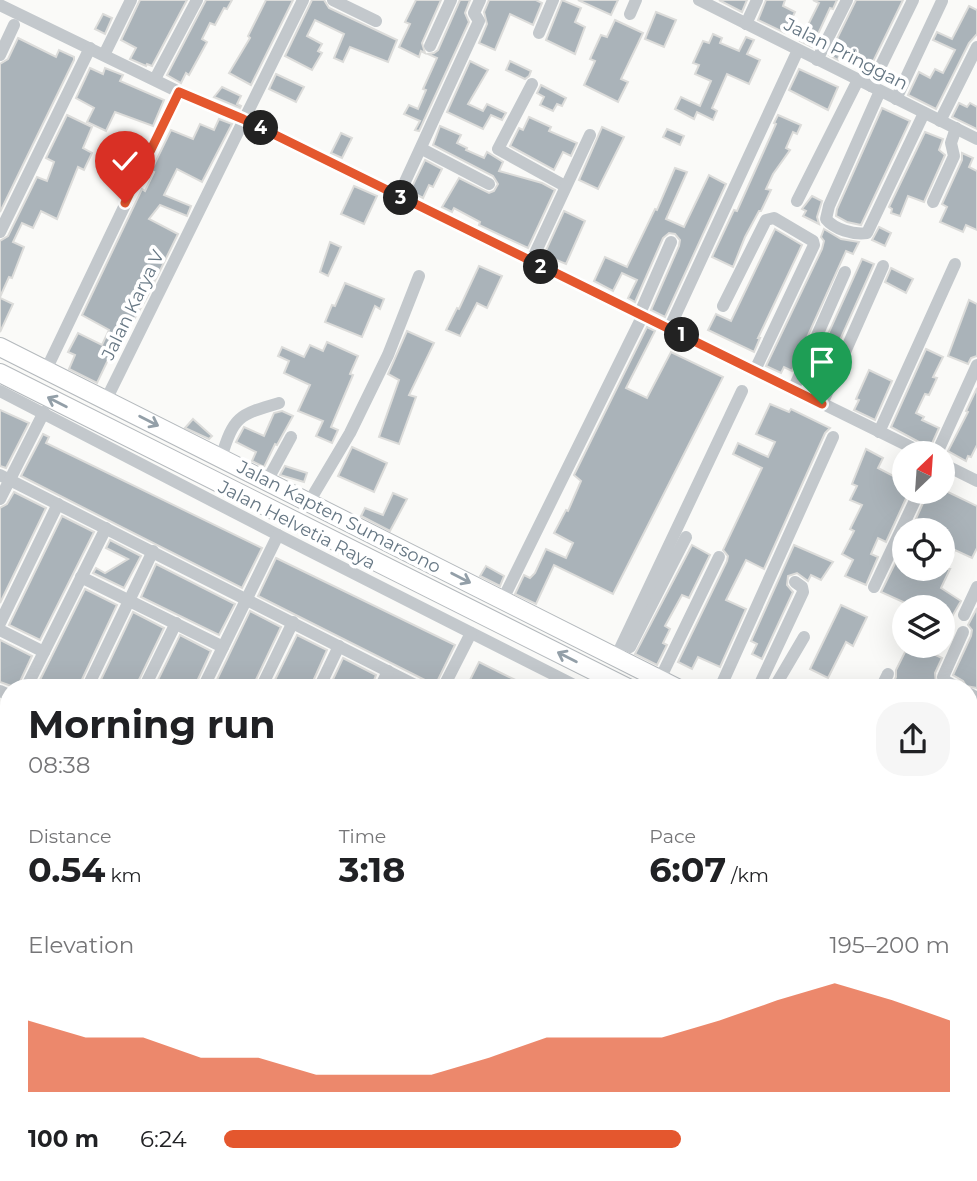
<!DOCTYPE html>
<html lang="en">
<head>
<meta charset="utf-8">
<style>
  body { margin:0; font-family:Montserrat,sans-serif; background:#f6f6f6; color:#202124; height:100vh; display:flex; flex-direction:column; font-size:26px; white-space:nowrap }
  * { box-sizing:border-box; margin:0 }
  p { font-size:23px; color:#757577 }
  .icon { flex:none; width:38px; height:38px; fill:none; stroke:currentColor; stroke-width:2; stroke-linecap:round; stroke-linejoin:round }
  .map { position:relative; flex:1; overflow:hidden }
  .details { position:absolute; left:0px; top:679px; width:978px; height:502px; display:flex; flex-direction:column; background:#fff; border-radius:28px 28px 0 0; box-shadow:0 7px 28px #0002 }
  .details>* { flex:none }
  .needle { width:46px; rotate:25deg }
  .tools { position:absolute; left:892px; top:441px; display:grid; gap:14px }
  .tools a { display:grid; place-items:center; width:63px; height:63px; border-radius:50%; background:#fff; box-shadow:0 7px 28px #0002; font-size:35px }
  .pin { position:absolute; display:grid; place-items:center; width:60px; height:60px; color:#fff; margin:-72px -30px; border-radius:50% 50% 50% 0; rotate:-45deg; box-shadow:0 0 7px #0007 }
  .pin .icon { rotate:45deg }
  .km { position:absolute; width:35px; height:35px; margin:-18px; border-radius:50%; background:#222; color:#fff; font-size:19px; line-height:35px; text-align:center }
  .round { display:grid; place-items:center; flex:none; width:74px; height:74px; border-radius:28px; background:#f6f6f6 }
  .summary { display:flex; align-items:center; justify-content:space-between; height:119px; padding:0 28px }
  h1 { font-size:38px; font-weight:700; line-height:52px }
  .metrics { display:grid; grid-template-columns:repeat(3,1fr); gap:10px; height:119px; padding:7px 28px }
  .metrics div { display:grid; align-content:center }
  .metrics b { font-size:35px; font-weight:700 }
  .metrics small { font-size:19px; font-weight:400 }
  .metrics p { font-size:19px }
  .chart { height:196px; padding:14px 28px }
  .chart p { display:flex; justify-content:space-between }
  .chart svg { width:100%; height:126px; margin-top:7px; fill:#e4572e; opacity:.7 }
  ul { padding:0 28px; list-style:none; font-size:23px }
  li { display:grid; grid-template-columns:112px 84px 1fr; align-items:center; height:52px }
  li i { height:18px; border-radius:9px; background:#e4572e }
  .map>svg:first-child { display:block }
  .building { fill:#aab3b9; stroke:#dcdcda; stroke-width:2 }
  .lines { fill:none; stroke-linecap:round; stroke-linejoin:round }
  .highway-casing { stroke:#b4b9bd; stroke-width:20 }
  .minor { stroke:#c3c8cc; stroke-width:12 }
  .highway { stroke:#fff; stroke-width:18 }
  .oneway { stroke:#939fa8 }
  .route-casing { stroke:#fff; stroke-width:14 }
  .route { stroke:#e4572e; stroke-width:9 }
  .labels { text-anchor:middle; stroke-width:7; stroke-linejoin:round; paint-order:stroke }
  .street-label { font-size:18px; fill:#657683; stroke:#fff }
</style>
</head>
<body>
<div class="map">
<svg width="977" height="1181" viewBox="0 0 977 1181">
  <rect width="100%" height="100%" fill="#fafaf8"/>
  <!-- building -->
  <g class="building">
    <path d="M140,0H187L152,66L147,64L146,66L130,59L136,48L121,40Z"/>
    <path d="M206,0H232L227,9L224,8L215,25L210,23L202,39L207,42L189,75L186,73L181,83L167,75Z"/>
    <path d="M266,0H293L251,85L229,73L250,38L248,36Z"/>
    <path d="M312,0H324L329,8L397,40L388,62L350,47L343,62L334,58L344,34L315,20L307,36L322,44L318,51L322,53L312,70L285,56Z"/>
    <path d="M416,0H441L422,43L425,53L421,51L419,57L399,47L410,24L405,22Z"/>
    <path d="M460,0H470L465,13L469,22L419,131L415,130L420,121L404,114L409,105L418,109L426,90L423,89L437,58L428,54L434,53L438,50Z"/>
    <path d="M489,0H536L542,3L533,25L510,14L495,50L479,43L487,24L484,12Z"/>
    <path d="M562,0L581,8L575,22L585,27L575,54L546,40Z"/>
    <path d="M578,0H618L611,15Z"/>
    <path d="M719,0H747L742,12Z"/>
    <path d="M766,0H785L783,6L795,12L785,33L758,20Z"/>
    <path d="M813,0H837L833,9L830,8L812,47L800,41L819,3Z"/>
    <path d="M856,0H903L868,72L862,69L863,67L839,56L838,60L829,55Z"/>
    <path d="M969,6L977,10V34L969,43L936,109L908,95L919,72L930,78L935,69L943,73L955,50L933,40L937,32L952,39Z"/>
    <path d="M656,12L676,20L664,47L645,39Z"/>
    <path d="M103,14L112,18L105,34L95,29Z"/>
    <path d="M615,20L643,33L621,79L628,82L618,102L584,85L595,61L590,59L601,35L607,37Z"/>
    <path d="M713,34L722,38L720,43L739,51L746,37L754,40L747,54L760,60L749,84L727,74L712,108L717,111L713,120L697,112L694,119L675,109L681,97L700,106L711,81L695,74L699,65L693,63L703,41L709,43Z"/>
    <path d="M18,38L56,57L59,50L74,57V60L0,212V64L8,59Z"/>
    <path d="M470,61L488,70L468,104L483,111L487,104L506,113L502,120L491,115L483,129L447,112Z"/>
    <path d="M510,61L531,71L529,76L525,79L506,70Z"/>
    <path d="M90,68L103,74L105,68L123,75L120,81L164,100L153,126L115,112L106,131L87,122L94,108L76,98Z"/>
    <path d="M799,69L838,87L828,110L789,90Z"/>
    <path d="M276,74L304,87L296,102L269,89Z"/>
    <path d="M541,85L566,98L562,106L557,104L553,111L540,105L544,97L537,93Z"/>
    <path d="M222,87L241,96L237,104L241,106L240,108L214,97Z"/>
    <path d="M959,103L967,107L970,103L977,107V129L952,117Z"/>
    <path d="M882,108L910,121L861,225L847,222L836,216L837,209Z"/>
    <path d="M67,115L92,127L83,148L92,153L84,170L78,167L57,219L41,211L33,228L22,223L13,242L24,247L12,278L9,277L0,297V241L8,236L37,177L47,181L54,162L46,158Z"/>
    <path d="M778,115L801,125L797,134L793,132L786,148L790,150L773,174L766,189L771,190L761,211H759L745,237L733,267L712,257L734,210L737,211L776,124L774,123Z"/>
    <path d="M529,117L551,127L549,131L577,143L571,156L563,152L554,170L510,146L519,128L523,130Z"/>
    <path d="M219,119L232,124L202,182L177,169L164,195L191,206L187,216L160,205L149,219L178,234L146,299L126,333H125L120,342L117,341L97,383L69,369L75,355L68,352L78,333L102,345L109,330L82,315L142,189L145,191L154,172L151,171L171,130L193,139L200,124L214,130Z"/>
    <path d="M440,126L461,135L457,143L467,148L466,150L484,158L487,152L503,162L499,171L542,183L555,190L528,248L479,225L480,222L454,208L452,212L442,207L459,178L489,193L494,191L498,184L493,176L433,145Z"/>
    <path d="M602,127L624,137L598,189L579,180Z"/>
    <path d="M667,129L684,136L680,145L663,137Z"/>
    <path d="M925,132L943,139L939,150L945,155L924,202L908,196L900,216L891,213L892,209L889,207Z"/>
    <path d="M341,133L352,138L342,158L331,153Z"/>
    <path d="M962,153L973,158L969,167L977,171V230L966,225L963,232L940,222L947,207L942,204L962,160Z"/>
    <path d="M425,160L442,169L433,187L429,185L423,198L410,191Z"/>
    <path d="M675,168L687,172L666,219L684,227L709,175L726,184L665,317L651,310L679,246L680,240L675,234L669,233L663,238L635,302L628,298L637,280L622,273L613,291L594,281L605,257L627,267L655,209L657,210Z"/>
    <path d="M354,186L377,196L364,224L341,214Z"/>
    <path d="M812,196L822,201L817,217L819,224L803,216L806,211L802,209Z"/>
    <path d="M564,211L585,221L566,264L552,258L551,261L543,257Z"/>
    <path d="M879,227L891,233L885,246L872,240Z"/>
    <path d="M775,229L802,245L758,338H760L754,352L708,330L716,314L731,321Z"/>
    <path d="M824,229L841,239L859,242L853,254L846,251L792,371L784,367L781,373L766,366L822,249L824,241L821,237Z"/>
    <path d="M330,242L341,247L328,276L320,272Z"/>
    <path d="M862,259L874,264L827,369L819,365L808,387L805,385Z"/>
    <path d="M479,266L502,276L487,308L477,303L460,336L446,330L457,308L459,309Z"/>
    <path d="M891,268L913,279L906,293L885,282Z"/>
    <path d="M345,283L384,299L380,309L375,306L362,337L325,322L332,305L335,306Z"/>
    <path d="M0,298L13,304L0,332Z"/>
    <path d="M969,300L977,304V356L971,358L968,364L948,356Z"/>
    <path d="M647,327L655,331L626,388L647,398L671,352L723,377L613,594L554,565L536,604L515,594L524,575L530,578L535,573L546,549L566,558L573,543L554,533L566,510L568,511L581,481L574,475Z"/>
    <path d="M407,331L434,343L409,395L416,397L399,444L379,437L399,380L388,374Z"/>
    <path d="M327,342L358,356L350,374L353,375L331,427L338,430L332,443L316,436L323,421L298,411L310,385L284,373L289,361L278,356L282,347L304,357L310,345L323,351Z"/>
    <path d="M926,349L943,357L933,377L937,378L929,395L925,394L916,413L924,417L922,420L939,428L930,448L891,427Z"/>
    <path d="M869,370L892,381L875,420L854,410L859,400L856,399Z"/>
    <path d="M977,388V445L971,457L968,456L966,461L948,451L968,412L966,411Z"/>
    <path d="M770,404L789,412L791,409L830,428L825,433L764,569L746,560L726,600L746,609L720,667L698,657L692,669L678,662L727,561L728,556L723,550L762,468L733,454L738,443L768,457L775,442L756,434Z"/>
    <path d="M0,410L29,423L6,468L0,466Z"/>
    <path d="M282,411L293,416L277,445L275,444L264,467L252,461L256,452L236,442L244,427L264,436L274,413Z"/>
    <path d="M193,419L212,436L209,439L185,428Z"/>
    <path d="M43,434L49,437L46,443L262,548L242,588L21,476Z"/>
    <path d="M352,447L387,463L374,492L338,476Z"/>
    <path d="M866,449L883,458L878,468L905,482V492H909L886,542L878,538L871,554L878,557L866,585L845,576L853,560L842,554L854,531L850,529L862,505L850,500L857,486L852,484Z"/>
    <path d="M285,466L307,473L304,482L280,475Z"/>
    <path d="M14,492L46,508L0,603V508L7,504Z"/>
    <path d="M928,492H948L977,506V548L972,558L955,550L946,569H950L941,588L961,601L943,632V607H914L881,592L905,543V569H943V538L947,530H911Z"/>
    <path d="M393,493L407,499L390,531L361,516L365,508L383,515Z"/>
    <path d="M62,516L94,532L40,640L9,625Z"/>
    <path d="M110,540L141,556L124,588L93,573L96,568L105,573L128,559L106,548Z"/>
    <path d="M692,545L710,555L689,598L682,595L665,626L670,629L663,643L667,645L657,665L635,654Z"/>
    <path d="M794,545L833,562L821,580L811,575L808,581L797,573L788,576L787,585L793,592L762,659L752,654L757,644L751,641Z"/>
    <path d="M276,558L455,645L434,688H430L425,680L258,596Z"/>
    <path d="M156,564L235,604L219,635L141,597Z"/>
    <path d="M486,566L504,576L500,586L480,576Z"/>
    <path d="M85,589L117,605L78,688H36Z"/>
    <path d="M841,605L867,617L853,646L846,642L828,678L810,669Z"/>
    <path d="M977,608V688L966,686L963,681L953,675L971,636L972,630L968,625Z"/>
    <path d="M250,611L281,627L252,688H213Z"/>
    <path d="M133,612L164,628L135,688H97Z"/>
    <path d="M180,635L211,651L194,688H154Z"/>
    <path d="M297,635L327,650L310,688H271Z"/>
    <path d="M0,640L32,656L17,688L0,682Z"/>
    <path d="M908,646H917L942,658L935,673L936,684L934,688H891L896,677V670Z"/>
    <path d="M343,658L376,675L371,688H329Z"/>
    <path d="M479,662L503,674L532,688H466Z"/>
    <path d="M0,772L9,776V839L4,841L0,846Z"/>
    <path d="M0,899L9,902V943L0,939Z"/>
    <path d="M9,986V1065L0,1061V993Z"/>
    <path d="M0,1080L9,1084V1125L0,1143Z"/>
    <path d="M45,1172H65L61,1181H40Z"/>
    <path d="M95,1172H153L155,1181H91Z"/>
    <path d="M170,1172H243L236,1180L230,1181H171Z"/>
    <path d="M260,1172H299L300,1181H262Z"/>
    <path d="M317,1172H359L360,1181H318Z"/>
    <path d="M383,1172H465L462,1181H385Z"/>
    <path d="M485,1172H544L562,1181H515L502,1175L499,1181H481Z"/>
    <path d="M689,1172H758L755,1181H695Z"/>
    <path d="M815,1172H892L888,1181H821Z"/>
    <path d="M928,1172H962L957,1181H923Z"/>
  </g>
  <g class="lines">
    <defs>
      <g id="highway">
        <path d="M0,347L677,688"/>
        <path d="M0,373L628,688"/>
        <path d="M970,836L977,840"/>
        <path d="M970,859L977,862"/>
      </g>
    </defs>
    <!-- highway casing -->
    <use href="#highway" class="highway-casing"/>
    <!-- minor -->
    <g class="minor">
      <path d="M333,0L376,21"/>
      <path d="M699,0L977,139"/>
      <path d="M0,5L179,92L243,119L923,453"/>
      <path d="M630,14L636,0"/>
      <path d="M746,24L757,0"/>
      <path d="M539,33L553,0"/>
      <path d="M430,46L451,0"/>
      <path d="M0,55L14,25"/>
      <path d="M104,55L131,0"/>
      <path d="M817,60L847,0"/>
      <path d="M155,79L197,0"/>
      <path d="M532,84L498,149L565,186"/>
      <path d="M871,86L913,0"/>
      <path d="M880,91L829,206L826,219C834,229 853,235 867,233L924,113"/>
      <path d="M896,99L942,1"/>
      <path d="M940,121L977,47"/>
      <path d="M422,149L489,184"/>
      <path d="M398,197L479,21L474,13L480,0"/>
      <path d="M797,201L858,80"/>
      <path d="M933,202L954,156L951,143L956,128"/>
      <path d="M0,232L90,48"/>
      <path d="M531,262L590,135"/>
      <path d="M723,306L766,220L774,218L813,241L814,245L755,370"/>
      <path d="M640,313L671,242"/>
      <path d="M669,329L798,50"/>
      <path d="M46,370L179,92"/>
      <path d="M793,390L845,272"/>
      <path d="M0,391L278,535L580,688"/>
      <path d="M106,400L303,0"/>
      <path d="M822,404L883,266"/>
      <path d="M879,432L955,264"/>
      <path d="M937,453L977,365"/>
      <path d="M221,458C234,416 238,415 279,403"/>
      <path d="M943,464L977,481"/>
      <path d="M0,475L421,688"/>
      <path d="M267,481L291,437"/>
      <path d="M0,499L44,412"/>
      <path d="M309,502L350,433L388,355L419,276"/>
      <path d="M81,577L223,647"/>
      <path d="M874,587L919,492"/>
      <path d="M503,599L643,315"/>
      <path d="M964,615L977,587"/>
      <path d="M0,623L58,504"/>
      <path d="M0,630L44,652"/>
      <path d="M630,647L686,537"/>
      <path d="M616,657L742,391"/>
      <path d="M660,679L719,557"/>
      <path d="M26,688L106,528"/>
      <path d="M87,688L153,551"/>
      <path d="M144,688L176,623"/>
      <path d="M203,688L278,535"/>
      <path d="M261,688L293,622"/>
      <path d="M319,688L339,646"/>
      <path d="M380,688L388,671"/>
      <path d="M443,688L471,633"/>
      <path d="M720,688L833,437"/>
      <path d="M758,688L803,592L802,587L795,582"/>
      <path d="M774,688L804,637"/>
      <path d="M881,688L888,674"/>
      <path d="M958,688L944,680L943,677L963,632"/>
      <path d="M0,691L9,695"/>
      <path d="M970,694L977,698"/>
      <path d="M0,740L9,723"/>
      <path d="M0,759L9,764"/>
      <path d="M970,788L977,771"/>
      <path d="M0,866L9,848"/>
      <path d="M970,884L977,888"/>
      <path d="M0,889L9,893"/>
      <path d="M0,948L9,953"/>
      <path d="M970,963L977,967"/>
      <path d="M0,984L9,967"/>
      <path d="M970,1051L977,1038"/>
      <path d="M970,1066L977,1070"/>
      <path d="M0,1070L9,1075"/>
      <path d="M970,1163L977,1167"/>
      <path d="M308,1172L309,1181"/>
      <path d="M371,1172L373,1181"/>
      <path d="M608,1172L613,1181"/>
      <path d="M668,1172L686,1181"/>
      <path d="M795,1172L812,1181"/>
      <path d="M80,1181L84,1172"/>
      <path d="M245,1181L254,1179"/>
      <path d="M644,1181L649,1172"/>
      <path d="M764,1181L768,1172"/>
      <path d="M897,1181L902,1172"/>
    </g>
    <!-- highway -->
    <use href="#highway" class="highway"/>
  </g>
  <!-- one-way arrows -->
  <defs><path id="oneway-shaft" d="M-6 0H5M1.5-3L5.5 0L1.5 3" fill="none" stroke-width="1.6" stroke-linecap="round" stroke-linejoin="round" transform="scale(1.75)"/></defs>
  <g class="oneway">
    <use href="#oneway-shaft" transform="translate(57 402) rotate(-153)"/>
    <use href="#oneway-shaft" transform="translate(149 421) rotate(27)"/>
    <use href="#oneway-shaft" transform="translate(461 578) rotate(27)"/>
    <use href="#oneway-shaft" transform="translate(567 657) rotate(-153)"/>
  </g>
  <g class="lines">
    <defs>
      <path id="route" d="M125,203L179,92L243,119L822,404"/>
    </defs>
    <!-- route casing -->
    <use href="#route" class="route-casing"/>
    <!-- route -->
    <use href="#route" class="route"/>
  </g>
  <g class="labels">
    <!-- street labels -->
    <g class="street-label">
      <text transform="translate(846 54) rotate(27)" y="6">Jalan Pringgan</text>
      <text transform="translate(133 305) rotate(-64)" y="6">Jalan Karya V</text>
      <text transform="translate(339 517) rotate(27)" y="6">Jalan Kapten Sumarsono</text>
      <text transform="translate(297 525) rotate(27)" y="6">Jalan Helvetia Raya</text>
    </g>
  </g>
</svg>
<div class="tools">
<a><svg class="needle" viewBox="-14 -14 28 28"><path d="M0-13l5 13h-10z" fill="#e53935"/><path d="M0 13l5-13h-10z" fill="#757577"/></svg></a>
<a><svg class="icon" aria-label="locate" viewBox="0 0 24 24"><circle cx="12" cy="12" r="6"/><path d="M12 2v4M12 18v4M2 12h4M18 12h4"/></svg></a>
<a><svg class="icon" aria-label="layers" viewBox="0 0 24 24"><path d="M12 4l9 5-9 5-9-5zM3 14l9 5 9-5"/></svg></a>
</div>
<div class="pin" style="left:822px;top:404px;background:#1e9e55"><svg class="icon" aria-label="arrive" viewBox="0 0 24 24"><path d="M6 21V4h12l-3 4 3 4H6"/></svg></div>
<div class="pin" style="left:125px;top:203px;background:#d93025"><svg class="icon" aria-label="check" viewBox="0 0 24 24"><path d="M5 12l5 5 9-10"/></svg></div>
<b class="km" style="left:682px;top:335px">1</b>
<b class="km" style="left:541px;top:267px">2</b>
<b class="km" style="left:401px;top:198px">3</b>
<b class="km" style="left:261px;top:128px">4</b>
<section class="details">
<div class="summary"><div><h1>Morning run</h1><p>08:38</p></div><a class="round"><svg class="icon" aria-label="share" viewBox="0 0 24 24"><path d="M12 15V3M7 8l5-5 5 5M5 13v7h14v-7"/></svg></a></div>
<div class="metrics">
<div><p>Distance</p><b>0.54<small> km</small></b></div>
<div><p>Time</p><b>3:18</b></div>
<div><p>Pace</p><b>6:07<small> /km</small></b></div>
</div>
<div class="chart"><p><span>Elevation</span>195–200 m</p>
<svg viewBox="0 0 160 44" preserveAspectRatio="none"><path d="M0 44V19L10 25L20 25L30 32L40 32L50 38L60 38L70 38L80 32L90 25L100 25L110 25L120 19L130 12L140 6L150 12L160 19V44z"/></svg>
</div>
<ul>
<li><b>100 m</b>6:24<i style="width:63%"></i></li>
</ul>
</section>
</div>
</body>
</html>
